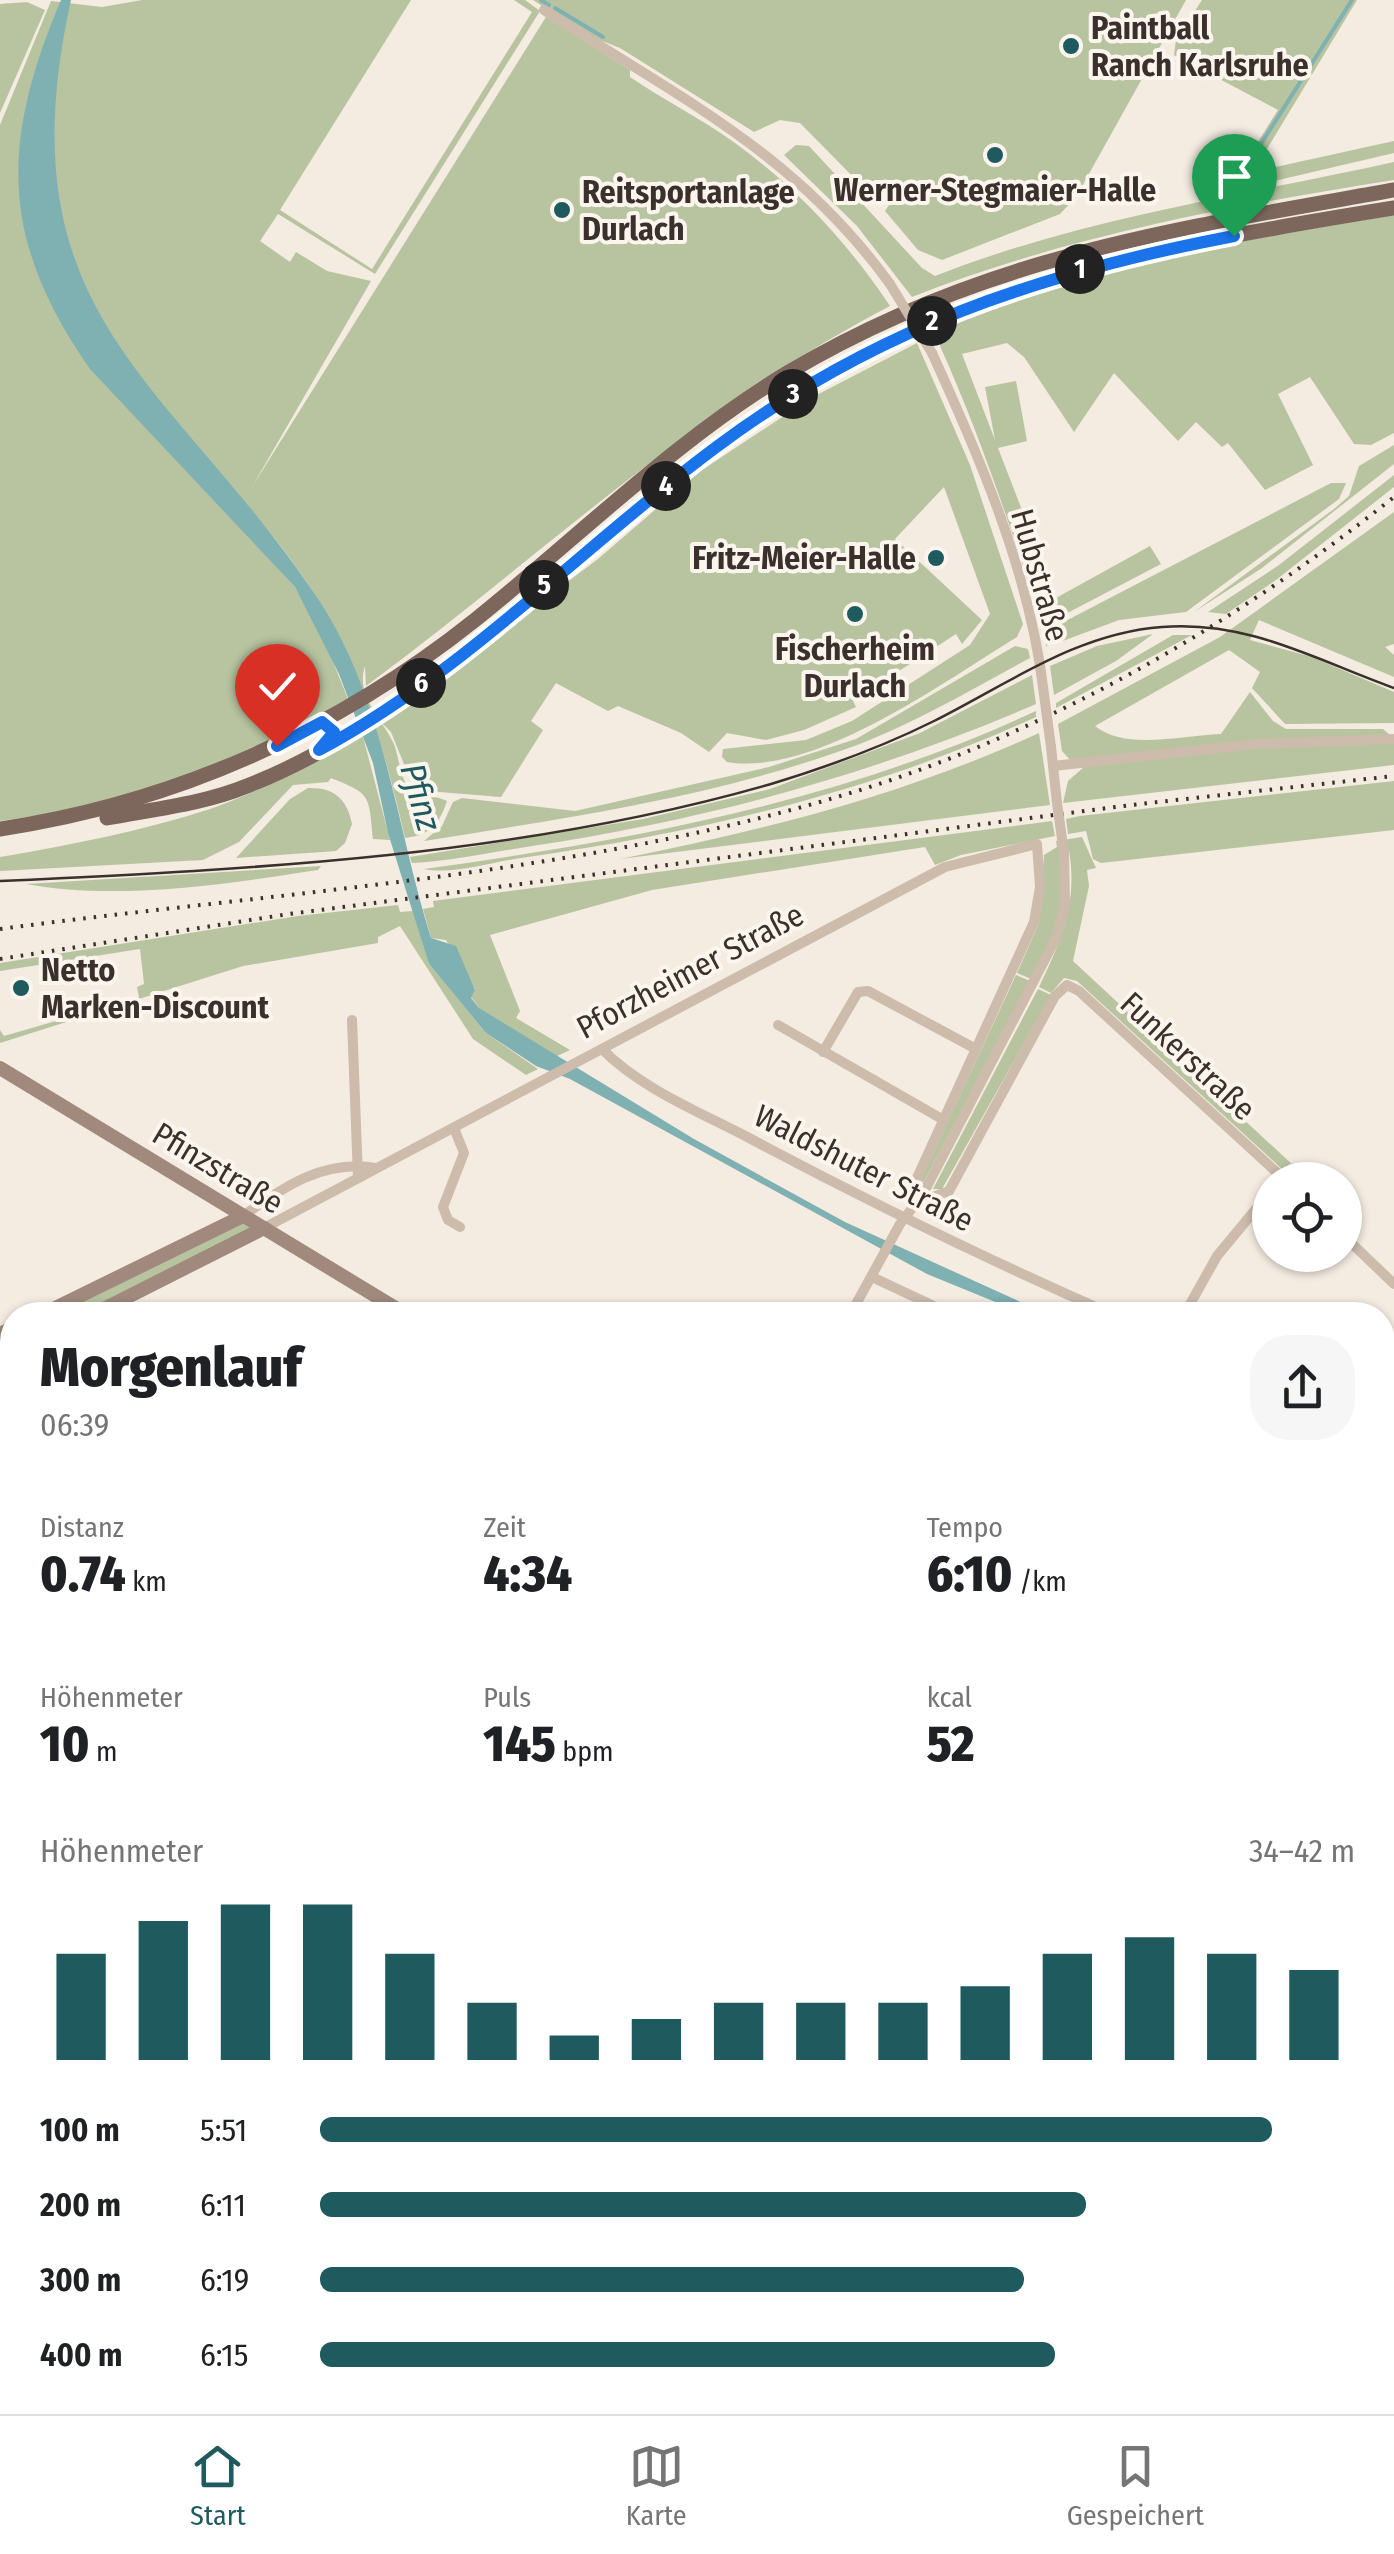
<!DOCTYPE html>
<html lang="de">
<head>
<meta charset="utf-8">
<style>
  body { margin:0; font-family:"Fira Sans Condensed",sans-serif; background:#f6f6f6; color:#202124; height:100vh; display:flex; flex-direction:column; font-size:38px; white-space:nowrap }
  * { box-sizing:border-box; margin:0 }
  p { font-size:32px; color:#757577 }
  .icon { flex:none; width:55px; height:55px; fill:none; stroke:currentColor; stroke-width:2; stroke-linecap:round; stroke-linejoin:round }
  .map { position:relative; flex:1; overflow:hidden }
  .details { position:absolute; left:0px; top:1302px; width:1395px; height:1112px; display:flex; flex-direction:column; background:#fff; border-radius:40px 40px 0 0; box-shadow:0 2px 8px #0004 }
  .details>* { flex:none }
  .controls { position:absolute; left:1252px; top:1162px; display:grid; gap:20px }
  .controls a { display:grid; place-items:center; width:110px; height:110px; border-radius:50%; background:#fff; box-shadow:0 2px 8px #0004; font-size:50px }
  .pin { position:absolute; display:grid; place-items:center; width:85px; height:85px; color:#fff; margin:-102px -42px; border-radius:50% 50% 50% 0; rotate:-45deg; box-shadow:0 0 10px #0007 }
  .pin .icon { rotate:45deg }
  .km { position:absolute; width:50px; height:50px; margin:-25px; border-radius:50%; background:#222; color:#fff; font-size:28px; line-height:50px; text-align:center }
  .round { display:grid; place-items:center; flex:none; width:105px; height:105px; border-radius:40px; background:#f6f6f6 }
  .headline { display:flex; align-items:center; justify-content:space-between; height:170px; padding:0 40px }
  h1 { font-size:55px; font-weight:800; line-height:75px }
  .stats { display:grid; grid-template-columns:repeat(3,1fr); gap:15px; height:170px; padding:10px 40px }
  .stats div { display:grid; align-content:center }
  .stats b { font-size:50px; font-weight:800 }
  .stats small { font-size:28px; font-weight:400 }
  .stats p { font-size:28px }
  .chart { height:280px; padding:20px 40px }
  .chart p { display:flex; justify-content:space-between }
  .chart svg { width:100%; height:180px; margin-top:10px; stroke:#1f5a5e; stroke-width:6 }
  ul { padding:0 40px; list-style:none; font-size:32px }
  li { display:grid; grid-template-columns:160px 120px 1fr; align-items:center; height:75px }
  li i { height:25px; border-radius:12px; background:#1f5a5e }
  .tabs { display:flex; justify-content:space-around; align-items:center; height:140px; border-top:2px solid #e0e0e0; background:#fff; font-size:28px; color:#757577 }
  .tabs a { display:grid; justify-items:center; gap:5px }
  .tabs .active { color:#1f5a5e }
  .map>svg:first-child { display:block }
  .green { fill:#b8c4a0 }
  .water { fill:#7fb0b2 }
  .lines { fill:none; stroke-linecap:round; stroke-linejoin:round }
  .stream { stroke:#7fb0b2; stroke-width:4 }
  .street { stroke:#cdbbac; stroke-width:10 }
  .secondary { stroke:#a18a7d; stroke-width:14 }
  .primary { stroke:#7d675c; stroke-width:15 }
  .tram { stroke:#3b302b; stroke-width:2.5 }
  .rail { stroke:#3b302b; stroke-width:4; stroke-dasharray:2.5 8; stroke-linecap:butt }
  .street-bridge { stroke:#cdbbac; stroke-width:10 }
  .route-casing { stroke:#fff; stroke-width:20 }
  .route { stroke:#1a73e8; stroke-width:12 }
  .poi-dot { fill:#1f5a5e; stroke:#fbf5ee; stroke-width:4 }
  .labels { text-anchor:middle; stroke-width:8; stroke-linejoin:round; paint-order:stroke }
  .poi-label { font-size:32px; font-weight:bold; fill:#3b302b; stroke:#fbf5ee; text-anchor:start }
  .street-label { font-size:32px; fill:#3b302b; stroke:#fbf5ee }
  .water-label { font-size:35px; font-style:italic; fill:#1f5a5e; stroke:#fbf5ee }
</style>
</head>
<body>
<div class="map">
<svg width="1394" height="2414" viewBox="0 0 1394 2414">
  <rect width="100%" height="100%" fill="#f4ebe1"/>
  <!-- green -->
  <g class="green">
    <path d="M142,0H411L280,210L372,269L532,12L514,0H525L540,11L375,274L278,214L260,241L290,262L296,252L327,271L371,281L252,487L546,17L630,70V77C664,100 702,119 735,143C797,188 848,243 890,306C697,406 538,559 366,686L365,666C355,697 383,719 394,744C399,757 400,779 410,789C420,798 436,795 447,801C439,824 431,835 405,838C387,759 364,677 322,607C277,529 206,459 139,400L129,408L295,587L323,637L348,699C235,761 130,805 0,821V125L51,1L102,7Z"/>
    <path d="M533,0H1186L1076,197L1060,214L942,260L918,250L885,211L889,205L874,189L870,194L800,123L780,120L754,132L620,48L587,35Z"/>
    <path d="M1202,0H1357L1253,172L1394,141V153L1232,191L1231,184L1278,110L1174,55L1176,40Z"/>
    <path d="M27,2L45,10L0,113V4Z"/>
    <path d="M796,145L809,146L922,268L935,276C1082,218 1240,196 1394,162V180C1226,207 1070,235 912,297L857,226L784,155Z"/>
    <path d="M1394,215V433L1371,445L1354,444L1310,377L1278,394L1313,465L1265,490L1228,443L1222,447L1196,422L1178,441L1114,373L1074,432L1024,357L1007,343L962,354L995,440L985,387L1016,381L1027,441L998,448L1056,598L1150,546L1161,564L1054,620L1040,618C1010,525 980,435 940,346V333C973,312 1009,301 1045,289C1160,253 1276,235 1394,215Z"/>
    <path d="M917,343L970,465L1023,624L1017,637C945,681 814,777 727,762L722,757L723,749L806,740L852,721L970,645L990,614L944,487L895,539L982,620L962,644L956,634L853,701L856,707L804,730L766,740L727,733L709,752L681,733L618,706L608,711L556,683L531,721L543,730L501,797L427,791L412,784L391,732L381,722L598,559L699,472L811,398Z"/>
    <path d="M1394,445V464L1262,568L1194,612L1334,509L1349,496L1359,466Z"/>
    <path d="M1394,475V487L1276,580L1226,614L1208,612L1279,565Z"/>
    <path d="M1331,483H1346L1339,499L1186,612L1119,620L1060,642L1051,641L1046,647L1047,635L1056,626Z"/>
    <path d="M1394,512V644L1385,647L1394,655V677L1259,620L1250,640L1312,657L1394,692V723L1285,724L1252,688L1260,672L1229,650L1095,726C1126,751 1183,735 1221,734L1250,692L1273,721L1286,729H1383L1390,735L1071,761L1062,751L1058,724L1220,637Z"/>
    <path d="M1153,634L1116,661L1054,695L1050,666L1097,646Z"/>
    <path d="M1173,635H1192L1056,708V703Z"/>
    <path d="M1015,646L1028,649L1030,658C970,690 911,726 846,749C709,798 567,818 424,841L442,826L453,802L462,798L575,811L769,767L856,739Z"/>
    <path d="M1032,675L1036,704C874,774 706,820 532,846C492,852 452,861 412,863L410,857L643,819L770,789L920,733Z"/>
    <path d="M1036,711V717C873,792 698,833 521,858C492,862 451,875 424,869C633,840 843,801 1036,711Z"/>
    <path d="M362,733L390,840L373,839C369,793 370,794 331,778L328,782L293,785L239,842L203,860L0,871V857C71,845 142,831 210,809C264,791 313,761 362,733Z"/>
    <path d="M1039,733L1050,805L620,859C766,830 904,795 1039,733Z"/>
    <path d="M1394,741V765L1063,803L1068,781L1084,767L1234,748Z"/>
    <path d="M1394,781V830L1101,863L1093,859L1086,831L1068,834L1066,819L1080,816Z"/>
    <path d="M308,788C334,787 347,799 352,824L345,843L336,851L236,858L290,799Z"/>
    <path d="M1052,821L1055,836L961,855L935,865L925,847L652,890L490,935L520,1011L516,1018L570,1050L555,1057L482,1012L471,997L475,989L446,940L431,938L423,909L434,907L433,901Z"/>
    <path d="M1082,837L1096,868L1087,870L1089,886L1073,961L1309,1180H1294L1077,981L1064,978L1051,993L1039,987C1061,942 1078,902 1069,851C1058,869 1063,885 1061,905C1057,931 1042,956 1031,979L1017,973L1039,923L1044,855L1057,847L1056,841Z"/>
    <path d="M321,866L318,870C226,884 117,901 26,884Z"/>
    <path d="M398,905L400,912L413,911L429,964L486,1033L538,1069L526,1075L473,1039L400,926L378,937V943L243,966L0,1043V1030L4,1036L139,997L137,987L144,984L140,949L0,971V963L298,916Z"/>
    <path d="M1016,975L1030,981L923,1183L921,1179Z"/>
    <path d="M1038,989L1051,995L942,1189H933Z"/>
    <path d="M240,1220L256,1230L88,1315H46Z"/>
    <path d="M549,2402H826L832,2414H546Z"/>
  </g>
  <!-- water -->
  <path class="water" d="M61,0H71C0,320 173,379 320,602C385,702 396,827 431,938L456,946L475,990L471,998L479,1008L694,1139L845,1222L1049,1315H1027L927,1274L570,1079L536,1066L486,1033L429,964L388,833L373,763L339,674L295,587L90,369C0,240 0,144 61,0Z"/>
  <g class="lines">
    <!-- stream -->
    <g class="stream">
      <path d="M541,0L549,5"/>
      <path d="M555,8L603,37"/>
      <path d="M1242,174L1352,0"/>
    </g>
    <!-- street -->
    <g class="street">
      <path d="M544,10C677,97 794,151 890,284"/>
      <path d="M932,353C980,458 1029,572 1043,687"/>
      <path d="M1051,747L1057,803"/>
      <path d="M1053,766L1256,744L1394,739"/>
      <path d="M352,1020L358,1178"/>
      <path d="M778,1025L942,1119"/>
      <path d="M602,1049C641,1089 702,1113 751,1139C870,1202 990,1261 1114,1315"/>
      <path d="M823,1052L858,992L868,991L976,1049"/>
      <path d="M454,1128L464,1153L443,1207L448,1220L460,1227"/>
      <path d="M923,1194L933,1197L949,1191L1055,996L1067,985L1079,991L1285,1180"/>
      <path d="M243,1216C283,1187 324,1159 376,1168"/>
      <path d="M264,1228L945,867L1037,844L1040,887L1034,922L916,1180L923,1194"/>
      <path d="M1345,1237L1394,1284"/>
      <path d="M872,1277L953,1315"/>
      <path d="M850,1315L900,1224L923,1194L1055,940L1065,907L1064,853"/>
      <path d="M1184,1315L1217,1256L1270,1192"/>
      <path d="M1382,1419L1394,1423"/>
      <path d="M0,1542L12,1552"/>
      <path d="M1382,1629H1394"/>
      <path d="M0,1681L12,1674"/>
      <path d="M1382,1783L1394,1770"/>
      <path d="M1382,1816L1394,1805"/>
      <path d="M0,1851L12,1853"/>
      <path d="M0,1905L6,1920L0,1994"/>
      <path d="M1382,1978L1394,1995"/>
      <path d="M0,2072L12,2088"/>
      <path d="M1385,2115L1394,2140"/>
      <path d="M1382,2169L1394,2197"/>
      <path d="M0,2368L12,2347"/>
      <path d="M1382,2371L1394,2373"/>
      <path d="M153,2402L156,2405"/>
      <path d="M467,2402L502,2414"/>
      <path d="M835,2402L841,2414"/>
      <path d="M1151,2402L1157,2414"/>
      <path d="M1298,2402L1301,2414"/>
      <path d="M416,2414L420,2402"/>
      <path d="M535,2414L537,2402"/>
    </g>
    <!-- secondary -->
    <g class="secondary">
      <path d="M0,1068L407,1315"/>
      <path d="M41,1315L243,1216"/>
      <path d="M92,1315L264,1228"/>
      <path d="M0,1334L12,1328"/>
      <path d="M0,1359L12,1353"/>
      <path d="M992,2414L994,2402"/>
    </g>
    <!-- primary -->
    <g class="primary">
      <path d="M107,818C154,809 203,804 247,786C440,711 589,527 760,415C965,282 1158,246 1394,208"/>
      <path d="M0,829C175,803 337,730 475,620C580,536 674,441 789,372C984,256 1176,229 1394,190"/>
      <path d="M1382,2115L1394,2111"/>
      <path d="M933,2414L947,2402"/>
    </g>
    <!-- tram -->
    <g class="tram">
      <path d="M0,881C258,869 521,856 771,784C827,767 882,747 934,721C1008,684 1077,633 1162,627C1248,620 1316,660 1394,688"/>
      <path d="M0,1539L12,1550"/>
    </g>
    <!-- rail -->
    <g class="rail">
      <path d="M0,929C293,890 610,874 891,780C1075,717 1242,618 1394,497"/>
      <path d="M0,959L289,914L1131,805L1394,776"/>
    </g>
    <!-- street-bridge -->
    <g class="street-bridge">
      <path d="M890,284L932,353"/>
      <path d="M1043,687L1051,747"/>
      <path d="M1057,803L1064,853"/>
    </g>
  </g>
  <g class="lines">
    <defs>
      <path id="route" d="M277,746L322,722L334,732L319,750C465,672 583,546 715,448C875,328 1040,273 1234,236"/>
    </defs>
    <!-- route casing -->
    <use href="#route" class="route-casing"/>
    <!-- route -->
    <use href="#route" class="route"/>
  </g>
  <!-- markers -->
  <g class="poi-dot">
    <circle cx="1071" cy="46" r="10"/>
    <circle cx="995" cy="155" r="10"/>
    <circle cx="562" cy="210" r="10"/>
    <circle cx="936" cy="558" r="10"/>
    <circle cx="855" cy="614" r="10"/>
    <circle cx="21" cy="988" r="10"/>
  </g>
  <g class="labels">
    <!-- poi labels -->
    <g class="poi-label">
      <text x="1091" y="39">Paintball<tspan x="1091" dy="37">Ranch Karlsruhe</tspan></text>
      <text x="995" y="201" text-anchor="middle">Werner-Stegmaier-Halle</text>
      <text x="582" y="203">Reitsportanlage<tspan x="582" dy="37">Durlach</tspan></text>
      <text x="916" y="569" text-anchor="end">Fritz-Meier-Halle</text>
      <text x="855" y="660" text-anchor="middle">Fischerheim<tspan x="855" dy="37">Durlach</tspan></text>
      <text x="41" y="981">Netto<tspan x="41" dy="37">Marken-Discount</tspan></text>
    </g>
    <!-- street labels -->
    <g class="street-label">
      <text transform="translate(1040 575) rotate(74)" y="11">Hubstraße</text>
      <text transform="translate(690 971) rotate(-28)" y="11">Pforzheimer Straße</text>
      <text transform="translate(1188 1056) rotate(43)" y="11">Funkerstraße</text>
      <text transform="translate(218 1168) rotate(31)" y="11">Pfinzstraße</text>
      <text transform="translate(864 1168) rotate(27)" y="11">Waldshuter Straße</text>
    </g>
    <!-- water labels -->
    <g class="water-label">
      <text transform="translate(421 797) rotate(74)" y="12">Pfinz</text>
    </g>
  </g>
</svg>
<div class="controls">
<a><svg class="icon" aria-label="locate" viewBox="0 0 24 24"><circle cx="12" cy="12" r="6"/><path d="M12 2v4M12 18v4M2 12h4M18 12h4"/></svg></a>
</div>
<div class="pin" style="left:1234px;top:236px;background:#1e9e55"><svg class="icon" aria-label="arrive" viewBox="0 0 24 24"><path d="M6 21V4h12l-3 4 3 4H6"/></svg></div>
<div class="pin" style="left:277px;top:746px;background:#d93025"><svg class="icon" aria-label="check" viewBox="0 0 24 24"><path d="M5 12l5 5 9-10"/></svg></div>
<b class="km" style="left:1080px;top:269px">1</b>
<b class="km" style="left:932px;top:321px">2</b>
<b class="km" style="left:793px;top:394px">3</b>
<b class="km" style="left:666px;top:486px">4</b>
<b class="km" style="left:544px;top:585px">5</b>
<b class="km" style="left:421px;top:683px">6</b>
<section class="details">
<div class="headline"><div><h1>Morgenlauf</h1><p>06:39</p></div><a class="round"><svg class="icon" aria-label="share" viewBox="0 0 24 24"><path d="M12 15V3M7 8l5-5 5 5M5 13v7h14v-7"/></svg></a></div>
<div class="stats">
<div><p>Distanz</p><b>0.74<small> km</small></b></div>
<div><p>Zeit</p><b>4:34</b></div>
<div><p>Tempo</p><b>6:10<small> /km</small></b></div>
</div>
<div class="stats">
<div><p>Höhenmeter</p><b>10<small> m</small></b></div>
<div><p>Puls</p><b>145<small> bpm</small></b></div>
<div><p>kcal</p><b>52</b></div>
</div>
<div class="chart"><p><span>Höhenmeter</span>34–42 m</p>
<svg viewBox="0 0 160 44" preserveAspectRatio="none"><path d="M5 44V18M15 44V10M25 44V6M35 44V6M45 44V18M55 44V30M65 44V38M75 44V34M85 44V30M95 44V30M105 44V30M115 44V26M125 44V18M135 44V14M145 44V18M155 44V22"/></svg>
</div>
<ul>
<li><b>100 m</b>5:51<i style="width:92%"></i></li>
<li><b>200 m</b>6:11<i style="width:74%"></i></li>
<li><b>300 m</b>6:19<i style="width:68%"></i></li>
<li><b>400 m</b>6:15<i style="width:71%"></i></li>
</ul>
</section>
</div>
<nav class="tabs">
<a class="active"><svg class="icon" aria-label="home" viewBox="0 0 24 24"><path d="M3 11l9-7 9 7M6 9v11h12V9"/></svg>Start</a>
<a><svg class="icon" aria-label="map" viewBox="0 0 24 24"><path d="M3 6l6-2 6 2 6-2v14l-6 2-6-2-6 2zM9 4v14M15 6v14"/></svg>Karte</a>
<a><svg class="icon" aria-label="saved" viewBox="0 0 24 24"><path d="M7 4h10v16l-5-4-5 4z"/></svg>Gespeichert</a>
</nav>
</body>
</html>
